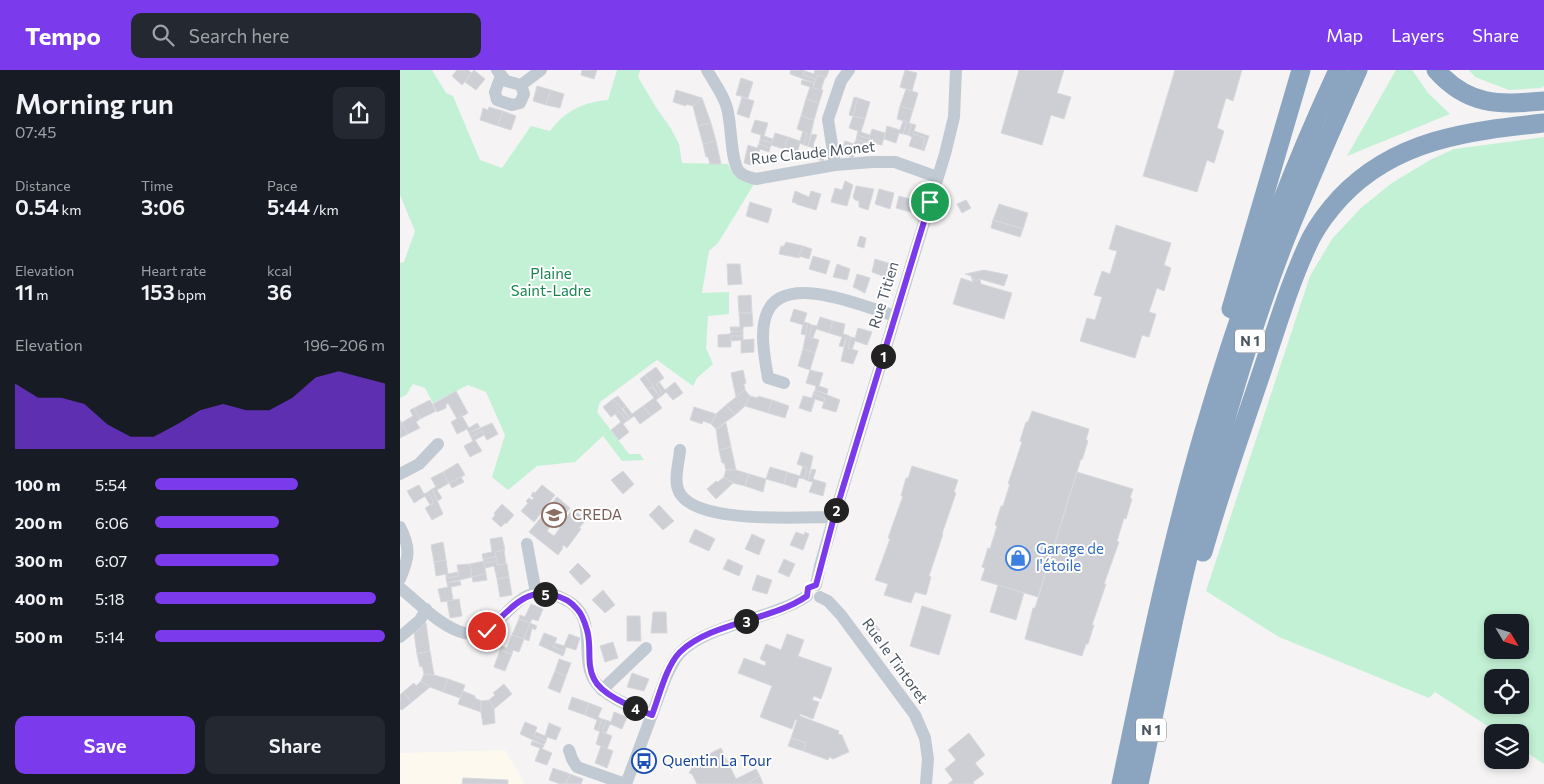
<!DOCTYPE html>
<html lang="en">
<head>
<meta charset="utf-8">
<style>
  body { margin:0; font-family:Commissioner,sans-serif; background:#242831; color:#f1f3f6; height:100vh; display:flex; flex-direction:column; font-size:19px; white-space:nowrap }
  * { box-sizing:border-box; margin:0 }
  p { font-size:16px; color:#9ea1a6 }
  .icon { flex:none; width:28px; height:28px; fill:none; stroke:currentColor; stroke-width:2; stroke-linecap:round; stroke-linejoin:round }
  .map { position:relative; flex:1; overflow:hidden }
  .details { display:flex; flex-direction:column; background:#171b24; width:400px }
  .details>* { flex:none }
  .needle { width:32px; rotate:128deg }
  .controls { position:absolute; left:1084px; top:544px; display:grid; gap:10px }
  .controls a { display:grid; place-items:center; width:45px; height:45px; border-radius:10px; background:#171b24; box-shadow:0 2px 8px #0003; font-size:25px }
  .pin { position:absolute; display:grid; place-items:center; width:42px; height:42px; color:#fff; margin:-21px; border:2px solid #fff; border-radius:50%; box-shadow:0 1px 5px #0007 }
  .km { position:absolute; width:25px; height:25px; margin:-12px; border-radius:50%; background:#222; color:#fff; font-size:14px; line-height:25px; text-align:center }
  .round { display:grid; place-items:center; flex:none; width:52px; height:52px; border-radius:10px; background:#242831 }
  .head { display:flex; align-items:center; justify-content:space-between; height:85px; padding:0 15px }
  h1 { font-size:28px; font-weight:600; line-height:38px }
  .metrics { display:grid; grid-template-columns:repeat(3,1fr); gap:8px; height:85px; padding:5px 15px }
  .metrics div { display:grid; align-content:center }
  .metrics b { font-size:21px; font-weight:600 }
  .metrics small { font-size:14px; font-weight:400 }
  .metrics p { font-size:14px }
  .chart { height:140px; padding:10px 15px }
  .chart p { display:flex; justify-content:space-between }
  .chart svg { width:100%; height:90px; margin-top:5px; fill:#7c3aed; opacity:.7 }
  .primary-button { display:flex; gap:10px; margin-top:auto; padding:10px 15px }
  .primary-button a { flex:1; height:58px; border-radius:10px; background:#7c3aed; color:#fff; font-size:20px; font-weight:600; line-height:58px; text-align:center }
  .primary-button a+a { background:#242831; color:#f1f3f6 }
  ul { padding:0 15px; list-style:none; font-size:16px }
  li { display:grid; grid-template-columns:80px 60px 1fr; align-items:center; height:38px }
  li i { height:12px; border-radius:6px; background:#7c3aed }
  header { display:flex; align-items:center; gap:30px; box-sizing:border-box; height:70px; padding:0 25px; background:#7c3aed; color:#fff }
  header strong { font-size:24px }
  nav { display:flex; gap:28px; margin-inline-start:auto; font-size:18px }
  .search { width:350px; height:45px; background:#242831; display:flex; align-items:center; gap:12px; box-sizing:border-box; padding:0 18px; border-radius:10px; color:#9ea1a6; font-size:19px }
  main { display:flex; flex:1; min-height:0 }
  .map>svg:first-child { display:block }
  .commercial { fill:#fdf9ef }
  .green { fill:#c3f1d5; fill-rule:evenodd }
  .building { fill:#cdcfd5; stroke:#d7d9de; fill-rule:evenodd }
  .lines { fill:none; stroke-linecap:round; stroke-linejoin:round }
  .minor { stroke:#c1cad2; stroke-width:12 }
  .highway { stroke:#8ba5c1; stroke-width:19 }
  .route-casing { stroke:#fff; stroke-width:10 }
  .route { stroke:#7c3aed; stroke-width:6 }
  .labels { text-anchor:middle; stroke-width:4; stroke-linejoin:round; paint-order:stroke }
  .shield { fill:#fff; stroke:#808990; stroke-width:1 }
  .shield-label { font-size:14px; font-weight:bold; fill:#4a5661 }
  .street-label { font-size:15px; fill:#4a5661; stroke:#fff }
  .park-label { font-size:15px; fill:#17864f; stroke:#fff }
  .education-label { font-size:15px; fill:#785e54; stroke:#fff; text-anchor:start }
  .shop-label { font-size:15px; fill:#366cbe; stroke:#fff; text-anchor:start }
  .transit-label { font-size:15px; fill:#164399; stroke:#fff; text-anchor:start }
</style>
</head>
<body>
<header>
<strong>Tempo</strong>
<div class="search"><svg class="icon" aria-label="search" viewBox="0 0 24 24"><circle cx="10" cy="10" r="6"/><path d="M15 15l6 6"/></svg>Search here</div>
<nav><a>Map</a><a>Layers</a><a>Share</a></nav>
</header>
<main>
<section class="details">
<div class="head"><div><h1>Morning run</h1><p>07:45</p></div><a class="round"><svg class="icon" aria-label="share" viewBox="0 0 24 24"><path d="M12 15V3M7 8l5-5 5 5M5 13v7h14v-7"/></svg></a></div>
<div class="metrics">
<div><p>Distance</p><b>0.54<small> km</small></b></div>
<div><p>Time</p><b>3:06</b></div>
<div><p>Pace</p><b>5:44<small> /km</small></b></div>
</div>
<div class="metrics">
<div><p>Elevation</p><b>11<small> m</small></b></div>
<div><p>Heart rate</p><b>153<small> bpm</small></b></div>
<div><p>kcal</p><b>36</b></div>
</div>
<div class="chart"><p><span>Elevation</span>196–206 m</p>
<svg viewBox="0 0 160 44" preserveAspectRatio="none"><path d="M0 44V12L10 19L20 19L30 22L40 32L50 38L60 38L70 32L80 25L90 22L100 25L110 25L120 19L130 9L140 6L150 9L160 12V44z"/></svg>
</div>
<ul>
<li><b>100 m</b>5:54<i style="width:62%"></i></li>
<li><b>200 m</b>6:06<i style="width:54%"></i></li>
<li><b>300 m</b>6:07<i style="width:54%"></i></li>
<li><b>400 m</b>5:18<i style="width:96%"></i></li>
<li><b>500 m</b>5:14<i style="width:100%"></i></li>
</ul>
<div class="primary-button"><a>Save</a><a>Share</a></div>
</section>
<div class="map">
<svg width="1144" height="714" viewBox="0 0 1144 714">
  <rect width="100%" height="100%" fill="#f5f3f3"/>
  <!-- commercial -->
  <path class="commercial" d="M105,680L125,714H0V683Z"/>
  <!-- green -->
  <g class="green">
    <path d="M0,0H32L46,23L53,26L80,90L102,98L131,56L150,61C165,41 183,32 208,30L217,0H240L238,7L257,39L270,57L279,74L282,93L328,94C334,107 340,112 354,114L318,173L309,181L302,223L329,222V244L308,246L306,278L313,294L297,308L293,316L257,290L200,332L197,342L229,384H240L244,390L222,391L203,366L175,392L137,396L108,420L92,407L105,365L86,322L68,315L33,333L25,318L13,314L6,325L0,328V193L4,192L15,161L0,125Z"/>
    <path d="M996,0H1012L1028,23L1050,44L947,86Z"/>
    <path d="M1069,0H1144V16L1141,18L1109,20L1075,7Z"/>
    <path d="M1144,67V694L1120,678V662H1097L1035,622L1029,628L879,567L806,521L910,206L932,169L961,138L992,113L1030,90L1054,79ZM1092,552H1120V580H1092ZM1092,608H1120V635H1092Z"/>
  </g>
  <!-- building -->
  <g class="building">
    <path d="M57,0H68L72,3L62,15L52,6Z"/>
    <path d="M74,0L85,9L76,20L65,12Z"/>
    <path d="M182,0H197L194,9L181,5Z"/>
    <path d="M391,0H405L403,5L416,9L414,13L390,4Z"/>
    <path d="M415,0H429L426,8L417,5L416,9L403,5L405,1L414,4Z"/>
    <path d="M505,0L517,3L512,21L500,17Z"/>
    <path d="M619,0H664L657,23L671,27L664,49L651,45L642,75L601,63Z"/>
    <path d="M775,0H842L833,31L826,28L817,58L824,61L814,93L807,90L797,122L743,106Z"/>
    <path d="M417,5L425,7L421,20L413,18Z"/>
    <path d="M341,8L353,12L348,28L336,25Z"/>
    <path d="M402,10L414,13L413,18L423,20L419,33L406,29L410,17L401,14Z"/>
    <path d="M137,16L151,20L146,35L133,31Z"/>
    <path d="M506,19L518,23L513,40L500,36Z"/>
    <path d="M151,20L164,24L160,38L146,35Z"/>
    <path d="M276,20L302,28L293,36L286,34V36L273,32Z"/>
    <path d="M342,27L354,31L349,48L337,44Z"/>
    <path d="M454,27L458,28L453,46L449,45Z"/>
    <path d="M302,28L311,53L298,56L293,36Z"/>
    <path d="M458,28L470,32L465,49L453,46Z"/>
    <path d="M406,29L419,33L414,50L401,46Z"/>
    <path d="M500,36L513,40L509,53L512,54L508,65L503,64L507,52L497,49Z"/>
    <path d="M89,37L103,41L98,56L80,50L83,38L88,40Z"/>
    <path d="M103,41L116,46L111,60L98,56Z"/>
    <path d="M401,46L414,50L408,76L404,75L407,63L397,59Z"/>
    <path d="M453,46L465,49L461,62L470,65L469,69L457,65L458,61L449,58Z"/>
    <path d="M355,50L368,53L364,66L373,69L372,73L360,70L361,65L351,62Z"/>
    <path d="M503,51L507,52L503,64L499,63L496,73L484,69L487,56L500,60Z"/>
    <path d="M311,53L316,71L303,74L298,56Z"/>
    <path d="M512,54L516,55L513,64L525,68L522,80L509,76L512,67L508,65Z"/>
    <path d="M472,59L485,63L482,75L456,70L457,65L469,69Z"/>
    <path d="M403,61L407,63L404,75L400,73L397,83L384,79L388,67L400,71Z"/>
    <path d="M514,61L529,66L524,81L522,80L525,68L513,64Z"/>
    <path d="M375,63L388,67L384,79L371,75L370,78L359,74L360,70L372,73Z"/>
    <path d="M412,64L417,65L413,75L426,79L423,91L410,87L413,78L408,76Z"/>
    <path d="M456,70L468,73L466,78L457,75L453,88L441,84L445,71L454,74Z"/>
    <path d="M316,71L321,94H310L308,87H306L303,74Z"/>
    <path d="M359,74L370,78L369,82L360,79L354,96L344,93L348,75L357,78Z"/>
    <path d="M445,111L453,115L447,136L431,132L435,118L442,120Z"/>
    <path d="M456,116L474,119L468,140L459,137V131L455,130L453,127Z"/>
    <path d="M479,119L494,123L490,139L475,134Z"/>
    <path d="M395,121L409,127L411,121L421,124L416,140L396,134V133L392,132Z"/>
    <path d="M499,126L514,130L510,142L496,138Z"/>
    <path d="M566,130L571,138L562,143L557,134Z"/>
    <path d="M350,132L372,139L368,153L346,146Z"/>
    <path d="M599,134L628,143L623,159L593,150Z"/>
    <path d="M593,150L623,159L620,167L591,158Z"/>
    <path d="M716,155L771,173L764,195L771,198L764,221L757,218L749,242L756,244L749,267L742,265L735,288L680,271L687,248L695,250L702,227L694,225L702,201L710,204L717,181L709,179Z"/>
    <path d="M460,166L466,168L464,178L457,176Z"/>
    <path d="M386,172L403,176L399,188L379,184L381,176H384Z"/>
    <path d="M403,176L412,179L409,189L399,186Z"/>
    <path d="M413,186L430,191L426,204L409,199Z"/>
    <path d="M475,189L492,194L488,208L472,202Z"/>
    <path d="M327,194H340L342,214L328,215Z"/>
    <path d="M437,194L450,199L447,210L433,207Z"/>
    <path d="M584,200L608,205L604,216L580,209L576,211L571,206L565,204Z"/>
    <path d="M457,204L470,208L465,223L453,217Z"/>
    <path d="M571,206L576,211L580,209L581,214L612,223L604,249L553,234L561,208L573,212Z"/>
    <path d="M351,225L352,243H339L338,226Z"/>
    <path d="M394,239L407,243L404,252L408,253L405,265L401,264L403,255L390,251Z"/>
    <path d="M339,243H352L353,256L343,257V261L331,262L330,257H340Z"/>
    <path d="M420,247L433,251L429,263L416,259L413,268L409,267L412,255L417,256Z"/>
    <path d="M433,251L445,254L443,264L447,265L443,277L439,276L442,267L429,263Z"/>
    <path d="M408,253L412,255L409,267L419,270L415,283L403,279Z"/>
    <path d="M458,258L472,262L467,275L455,271L452,280L448,278L451,267L455,268Z"/>
    <path d="M343,261V266H331V277H318V265L330,264L331,262Z"/>
    <path d="M447,265L451,267L448,278L458,281L453,294L441,291Z"/>
    <path d="M331,266H343V270L354,269V282L341,283V270L331,271Z"/>
    <path d="M403,279L415,283L410,300L398,296Z"/>
    <path d="M256,297L264,308L256,314L263,325L260,327L245,305Z"/>
    <path d="M343,300L346,313L344,314L345,320L336,327L331,303Z"/>
    <path d="M410,300L423,303L419,316L428,319L427,324L415,320L416,316L406,313Z"/>
    <path d="M245,305L253,316L248,320L240,309Z"/>
    <path d="M259,312L265,320L275,312L283,323L273,330L266,322L263,325L256,314Z"/>
    <path d="M252,317L260,327L256,330L262,338L251,346L243,336L254,328L248,320Z"/>
    <path d="M345,320L350,326L345,336L335,345L326,335Z"/>
    <path d="M415,320L440,330L436,342L422,338L425,328L413,324Z"/>
    <path d="M56,321L68,343L57,349L48,333L46,335V338L37,342L33,334Z"/>
    <path d="M413,324L425,328L424,332L415,329L411,342L399,338L403,326L412,328Z"/>
    <path d="M218,326L226,336L221,340L213,329Z"/>
    <path d="M350,326L358,328V326L372,330L368,343L345,336Z"/>
    <path d="M213,329L230,349L227,351L219,341L211,347L203,337Z"/>
    <path d="M30,330L36,341L20,349L14,338Z"/>
    <path d="M372,330L389,336L385,348L368,343Z"/>
    <path d="M326,335L335,345L316,359L311,354L316,344Z"/>
    <path d="M226,336L232,344L243,336L251,346L240,354L234,346L230,349L223,339Z"/>
    <path d="M294,337L316,344L311,354L303,351L302,354L290,350Z"/>
    <path d="M14,338L20,349L16,352L20,358L8,364L1,353L13,346L10,340Z"/>
    <path d="M219,341L227,351L223,354L229,362L219,370L211,360L221,352L215,344Z"/>
    <path d="M632,341L689,359L686,370L688,371L682,390L681,389L638,527L581,510L585,498L582,497L588,478L590,479L597,456L595,455L601,436H603L610,414H608L622,372L620,371L626,352H628Z"/>
    <path d="M62,346L69,358L77,353L80,357L69,363L67,359L57,364L51,352Z"/>
    <path d="M0,350L8,364L0,368Z"/>
    <path d="M92,353L98,364L87,370L82,361L71,367L69,363Z"/>
    <path d="M326,353L331,377L319,380L316,359Z"/>
    <path d="M82,361L84,365L75,370L82,381L70,387L64,376L73,371L71,367Z"/>
    <path d="M331,377L336,400H326L324,393H322L319,380Z"/>
    <path d="M401,382L413,386L408,411L404,409L407,398L397,394Z"/>
    <path d="M58,393L65,405L49,413L43,402Z"/>
    <path d="M403,396L407,398L404,409L399,408L396,418L384,414L387,402L400,406Z"/>
    <path d="M512,396L558,410L554,422L556,423L542,464H543L529,506L531,507L526,525L515,522L511,533L484,525L488,514L475,510L490,469L488,468L503,426H501L506,408H508Z"/>
    <path d="M370,397L387,402L384,414L366,409Z"/>
    <path d="M412,399L416,400L413,409L426,413L423,426L409,422L413,412L408,411Z"/>
    <path d="M326,400H336L349,404L345,416L333,413L324,407Z"/>
    <path d="M223,401L234,414L223,424L211,410Z"/>
    <path d="M43,402L49,413L37,420L42,428L38,431L32,419L36,417L31,408Z"/>
    <path d="M677,402L733,419L730,428L732,429L726,449L724,448L717,471L719,472L704,514H706L692,555H694L688,574H686L682,586L625,569L633,538H635Z"/>
    <path d="M349,404L366,409L363,422L345,416Z"/>
    <path d="M61,407L64,412L52,418L49,413Z"/>
    <path d="M324,407L333,413L316,429L307,419L316,411L318,412Z"/>
    <path d="M19,415L24,424L28,422L34,433L30,435L25,426L14,433L7,421Z"/>
    <path d="M142,415L155,425L148,434L150,435L157,427L170,438L164,446L166,448L173,439L186,450L179,458L181,459L167,478L163,475L162,477L163,478L158,485L129,462L143,445L141,443L134,452L121,441L128,433L126,431L129,428L132,430L134,428L131,426L133,422L135,423ZM153,453L160,458L154,466L147,461Z"/>
    <path d="M32,419L43,444L32,450L25,438L34,433L28,422Z"/>
    <path d="M102,434L114,445L106,454L105,453L101,457L92,449L95,445L94,443Z"/>
    <path d="M259,435L274,451L263,460L249,445Z"/>
    <path d="M295,459L315,469L309,481L289,472Z"/>
    <path d="M396,462L404,465L405,462L409,464L403,480L390,475Z"/>
    <path d="M352,464L365,470L359,485L345,479Z"/>
    <path d="M102,467L105,480L95,482L96,487L83,489L82,484L92,482L90,469Z"/>
    <path d="M43,472L46,490L34,492L31,475Z"/>
    <path d="M104,480L106,494L97,495L95,482Z"/>
    <path d="M96,487L97,491L84,493L86,504L72,507L70,494L84,491L83,489Z"/>
    <path d="M328,489L343,496L339,506L323,499Z"/>
    <path d="M384,489L395,494L389,507L378,502Z"/>
    <path d="M46,490L48,504L58,502L59,506L46,508V504L36,506L34,492Z"/>
    <path d="M97,491V495L107,494L109,507L97,509L94,496L85,498L84,493Z"/>
    <path d="M178,493L191,506L181,515L169,502Z"/>
    <path d="M70,494L72,507L47,513L46,508L59,506L57,495Z"/>
    <path d="M86,504L87,510L73,512L72,507Z"/>
    <path d="M357,505L372,510L367,524L352,520Z"/>
    <path d="M109,507L112,525L100,527L97,509Z"/>
    <path d="M60,511L61,515L51,517L53,530L41,532L38,519L48,517L47,513Z"/>
    <path d="M598,515L624,523L616,550L590,542Z"/>
    <path d="M203,520L215,535L205,543L192,530Z"/>
    <path d="M59,529L62,546L50,548L47,531Z"/>
    <path d="M131,534L143,539L138,551L132,549L130,553L119,549L120,545L125,547Z"/>
    <path d="M522,536L551,545L539,585L510,576Z"/>
    <path d="M253,542H266L267,563H251Z"/>
    <path d="M227,546H240L241,571H227Z"/>
    <path d="M119,549L130,553L124,569L112,565Z"/>
    <path d="M473,552L480,560L475,564L468,556Z"/>
    <path d="M26,553L30,581L17,584L14,563Z"/>
    <path d="M130,553L137,556L135,560L132,558L129,571L124,569Z"/>
    <path d="M144,563L157,568L153,577L165,581L163,586L139,575Z"/>
    <path d="M169,564L180,568L176,580L166,577L165,581L153,577L155,573L164,576Z"/>
    <path d="M387,564L404,570L398,586L432,598L421,629L414,626L412,630L419,632L413,649L400,644V646L439,661L438,664L442,665L449,682L433,689L429,687L428,690L403,681L406,673L391,668L397,650H395L392,659L360,647L372,616L338,603L344,588L365,596L366,592L360,589L366,574L381,580Z"/>
    <path d="M112,565L124,569L119,582L113,580L112,584L100,580L102,576L107,578Z"/>
    <path d="M213,572L218,588L205,592L200,576Z"/>
    <path d="M100,580L112,584L105,601L94,597Z"/>
    <path d="M30,581L34,605L24,604L22,596L20,597L17,584Z"/>
    <path d="M159,589L171,593L166,606L155,601Z"/>
    <path d="M155,601L166,606L160,623L148,618Z"/>
    <path d="M232,603L249,609L244,621L227,617Z"/>
    <path d="M24,604L34,605L48,609L43,622L30,617L21,611Z"/>
    <path d="M48,609L65,615L60,628L43,622Z"/>
    <path d="M21,611L30,617L12,632L3,622L14,613L16,616Z"/>
    <path d="M104,614L112,624L94,639L89,630L95,625L93,623Z"/>
    <path d="M63,621L75,626V628L81,631V642L58,634Z"/>
    <path d="M3,622L12,632L2,640L0,639V625Z"/>
    <path d="M172,627L189,633L185,645L168,639Z"/>
    <path d="M89,630L94,639L95,653L83,655L81,642V631Z"/>
    <path d="M189,633L202,638L198,647L202,649L198,661L194,659L197,650L185,645Z"/>
    <path d="M214,642L227,647L222,659L210,654L206,663L202,662L206,650L211,652Z"/>
    <path d="M202,649L206,650L202,662L212,666L207,679L196,674L200,661H198Z"/>
    <path d="M125,652L137,657L134,666L146,671L144,675L120,664Z"/>
    <path d="M149,653L161,658L156,670L147,667L146,671L134,666L136,662L145,666Z"/>
    <path d="M569,663L585,685L575,693L584,704L573,712L574,714H548L553,710L545,699L556,690L548,680Z"/>
    <path d="M391,668L406,673L403,681L388,676Z"/>
    <path d="M132,671L144,675L142,679L152,683L147,695L135,691L140,678L131,675Z"/>
    <path d="M201,676L213,681L207,698L195,693Z"/>
    <path d="M321,678L336,709L356,699L360,706L349,712L350,714H297L292,704L289,703L292,698L308,691L305,686Z"/>
    <path d="M153,698L170,704L166,714H160L149,710Z"/>
    <path d="M170,704L183,709L181,714H166Z"/>
    <path d="M360,706L363,714H350L349,712Z"/>
    <path d="M63,708L108,710V714H62Z"/>
  </g>
  <g class="lines">
    <!-- minor -->
    <g class="minor">
      <path d="M97,0L106,11L121,15L141,0"/>
      <path d="M307,0C314,13 323,23 327,38C332,56 330,85 338,100C342,106 349,107 356,109L435,95L472,92H495L537,107"/>
      <path d="M101,6L95,22L97,30L112,35L120,33L124,24L121,15"/>
      <path d="M435,95L428,49L441,11L449,0"/>
      <path d="M384,313L368,308C365,289 359,262 367,243C384,201 465,237 495,246"/>
      <path d="M280,380C279,394 272,413 281,425C302,454 400,447 434,447"/>
      <path d="M0,404L19,394L38,374"/>
      <path d="M0,457C11,478 9,488 0,509"/>
      <path d="M127,474L136,523"/>
      <path d="M416,515L420,496L434,447L545,84L554,47L556,0"/>
      <path d="M0,518C18,532 36,552 58,561C94,576 105,530 135,523C144,521 156,525 164,529C200,545 179,585 194,610C205,628 233,637 252,645"/>
      <path d="M420,527L428,531L441,545L515,645L525,668L528,689L526,714"/>
      <path d="M0,567L20,550L26,539"/>
      <path d="M202,620L246,578"/>
      <path d="M169,680L172,689L177,697L225,714"/>
      <path d="M226,714L266,607C270,599 273,591 279,584C304,555 373,549 407,526"/>
    </g>
    <!-- highway -->
    <g class="highway">
      <path d="M1036,0C1068,36 1098,35 1144,31"/>
      <path d="M831,239L901,0"/>
      <path d="M803,482C821,418 844,355 865,292C879,250 892,207 911,168C919,153 929,140 940,128C995,69 1069,61 1144,53"/>
      <path d="M721,714C745,598 769,482 802,368C838,244 883,118 938,0"/>
      <path d="M739,714C760,619 777,523 803,430C827,343 852,255 885,170C908,113 933,56 958,0"/>
    </g>
  </g>
  <g class="lines">
    <defs>
      <path id="route" d="M87,561C99,550 111,535 125,528C140,519 166,525 177,539C182,544 185,553 187,560C192,576 186,594 194,609C202,626 235,638 252,645C259,627 266,596 280,582C311,552 371,551 407,526L408,518L416,515L434,447L530,132"/>
    </defs>
    <!-- route casing -->
    <use href="#route" class="route-casing"/>
    <!-- route -->
    <use href="#route" class="route"/>
  </g>
  <!-- icons -->
  <defs>
    <symbol id="school-ring" viewBox="-11 -11 22 22"><circle r="9.5" fill="#fff" stroke="#8d6e63" stroke-width="1.5"/><path d="M0-5L7-2L0 1L-7-2ZM-4 1L0 2.5L4 1V4Q0 6-4 4Z" fill="#8d6e63"/></symbol>
    <symbol id="shop-ring" viewBox="-11 -11 22 22"><circle r="9.5" fill="#fff" stroke="#3f7fe0" stroke-width="1.5"/><path d="M-5-2.5h2.3a2.7 3.5 0 0 1 5.4 0H5L5.5 6h-11ZM-1.5-2.5h3a1.5 2.3 0 0 0-3 0Z" fill="#3f7fe0"/></symbol>
    <symbol id="bus-ring" viewBox="-11 -11 22 22"><circle r="9.5" fill="#fff" stroke="#1a4fb4" stroke-width="1.5"/><path d="M-5-6H5V4H4V6H2V4H-2V6H-4V4H-5ZM-3.5-4V0h7V-4ZM-3.5 1.2v1.5H-2V1.2ZM2 1.2v1.5H3.5V1.2Z" fill="#1a4fb4"/></symbol>
  </defs>
  <g fill-rule="evenodd">
    <use href="#school-ring" x="140" y="431" width="28" height="28"/>
    <use href="#shop-ring" x="604" y="474" width="28" height="28"/>
    <use href="#bus-ring" x="230" y="677" width="28" height="28"/>
  </g>
  <g class="labels">
    <!-- shield labels -->
    <g class="shield">
      <rect x="835" y="259.5" width="30" height="23" rx="4"/>
      <rect x="736" y="648.5" width="30" height="23" rx="4"/>
    </g>
    <g class="shield-label">
      <text x="850" y="276">N 1</text>
      <text x="751" y="665">N 1</text>
    </g>
    <!-- street labels -->
    <g class="street-label">
      <text transform="translate(413 83) rotate(-6)" y="5">Rue Claude Monet</text>
      <text transform="translate(484 225) rotate(-73)" y="5">Rue Titien</text>
      <text transform="translate(495 591) rotate(54)" y="5">Rue le Tintoret</text>
    </g>
    <!-- park labels -->
    <g class="park-label">
      <text x="151" y="209">Plaine<tspan x="151" dy="17">Saint-Ladre</tspan></text>
    </g>
    <!-- education labels -->
    <g class="education-label">
      <text x="172" y="450">CREDA</text>
    </g>
    <!-- shop labels -->
    <g class="shop-label">
      <text x="636" y="484">Garage de<tspan x="636" dy="17">l'étoile</tspan></text>
    </g>
    <!-- transit labels -->
    <g class="transit-label">
      <text x="262" y="696">Quentin La Tour</text>
    </g>
  </g>
</svg>
<div class="controls">
<a><svg class="needle" viewBox="-14 -14 28 28"><path d="M0-13l5 13h-10z" fill="#e53935"/><path d="M0 13l5-13h-10z" fill="#9ea1a6"/></svg></a>
<a><svg class="icon" aria-label="locate" viewBox="0 0 24 24"><circle cx="12" cy="12" r="6"/><path d="M12 2v4M12 18v4M2 12h4M18 12h4"/></svg></a>
<a><svg class="icon" aria-label="layers" viewBox="0 0 24 24"><path d="M12 4l9 5-9 5-9-5zM3 14l9 5 9-5"/></svg></a>
</div>
<div class="pin" style="left:530px;top:132px;background:#1e9e55"><svg class="icon" aria-label="arrive" viewBox="0 0 24 24"><path d="M6 21V4h12l-3 4 3 4H6"/></svg></div>
<div class="pin" style="left:87px;top:561px;background:#d93025"><svg class="icon" aria-label="check" viewBox="0 0 24 24"><path d="M5 12l5 5 9-10"/></svg></div>
<b class="km" style="left:483px;top:286px">1</b>
<b class="km" style="left:436px;top:440px">2</b>
<b class="km" style="left:346px;top:551px">3</b>
<b class="km" style="left:235px;top:638px">4</b>
<b class="km" style="left:145px;top:524px">5</b>
</div>
</main>
</body>
</html>
